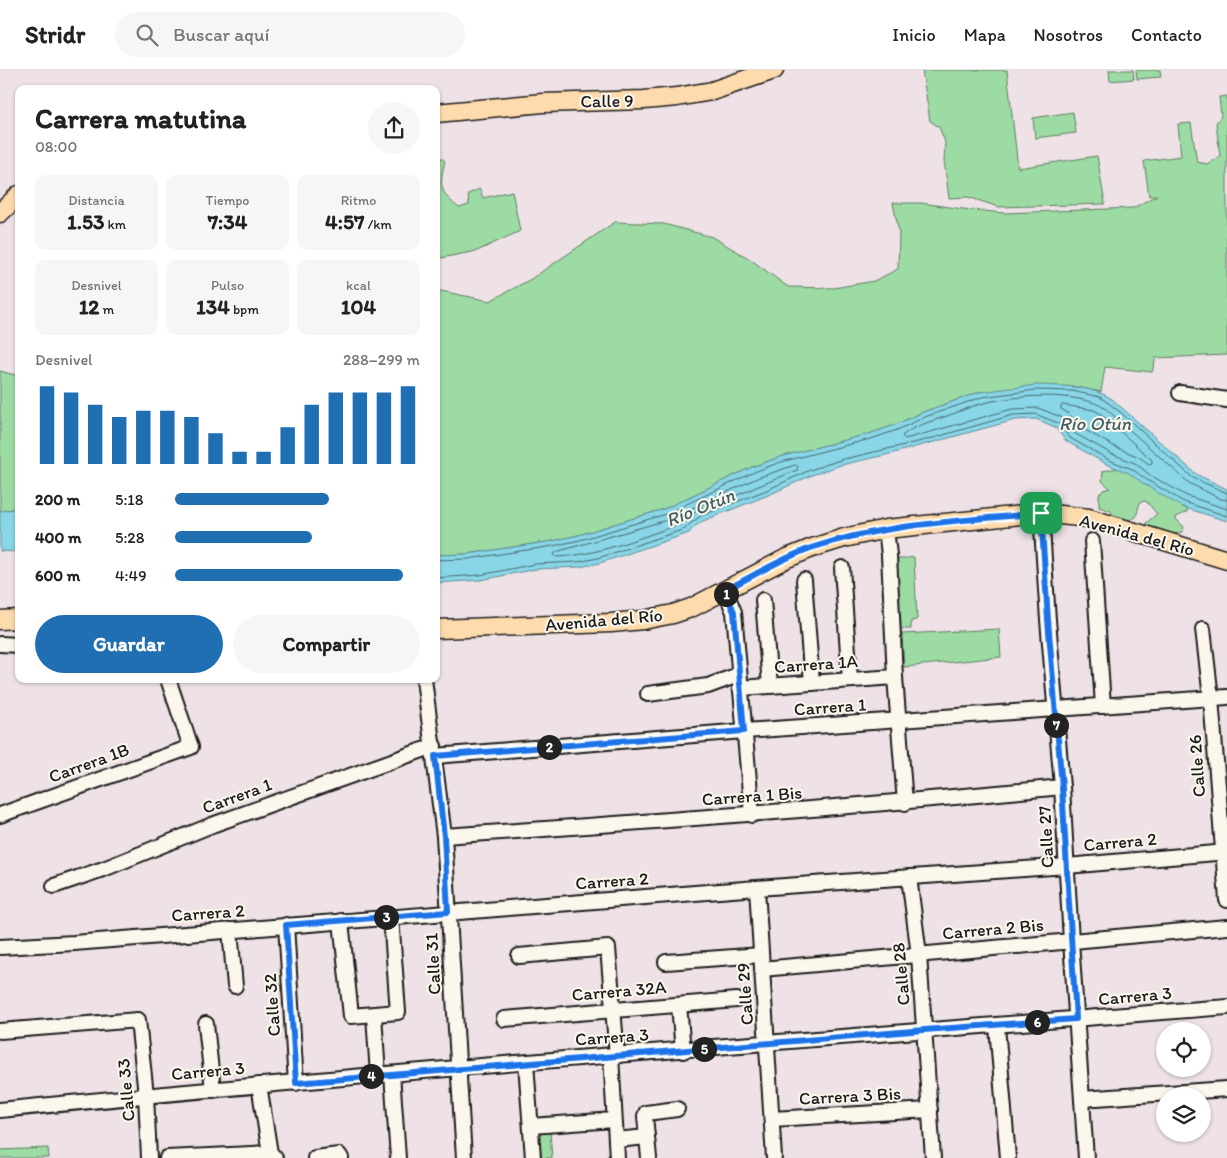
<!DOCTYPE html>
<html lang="es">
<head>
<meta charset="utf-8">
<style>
  body { margin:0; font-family:Itim,sans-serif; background:#f6f6f6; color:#222; height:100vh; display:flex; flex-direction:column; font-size:19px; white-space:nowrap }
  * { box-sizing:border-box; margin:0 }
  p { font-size:16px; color:#767676 }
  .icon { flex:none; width:28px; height:28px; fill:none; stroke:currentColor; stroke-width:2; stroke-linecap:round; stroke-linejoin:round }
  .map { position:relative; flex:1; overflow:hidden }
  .sheet { position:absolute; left:15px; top:15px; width:425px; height:598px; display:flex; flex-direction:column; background:#fff; border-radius:10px; box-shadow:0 1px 4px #0004 }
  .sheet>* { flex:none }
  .controls { position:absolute; left:1156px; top:952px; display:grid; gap:10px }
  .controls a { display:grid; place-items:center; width:55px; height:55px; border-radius:50%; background:#fff; box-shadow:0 1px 4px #0004; font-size:25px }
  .pin { position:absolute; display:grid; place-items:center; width:42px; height:42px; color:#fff; margin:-21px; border-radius:10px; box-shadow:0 2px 8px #0006 }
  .km { position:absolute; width:25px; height:25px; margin:-12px; border-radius:50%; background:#222; color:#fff; font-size:14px; line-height:25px; text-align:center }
  .round { display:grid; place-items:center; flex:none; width:52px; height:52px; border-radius:26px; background:#f6f6f6 }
  .overview { display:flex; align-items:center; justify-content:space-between; height:85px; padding:0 20px }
  h1 { font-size:28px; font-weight:700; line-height:38px }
  .metrics { display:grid; grid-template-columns:repeat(3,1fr); gap:8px; height:85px; padding:5px 20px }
  .metrics div { display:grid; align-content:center; border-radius:10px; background:#f6f6f6; text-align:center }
  .metrics b { font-size:21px; font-weight:700 }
  .metrics small { font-size:14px; font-weight:400 }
  .metrics p { font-size:14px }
  .chart { height:140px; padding:10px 20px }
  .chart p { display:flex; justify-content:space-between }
  .chart svg { width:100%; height:90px; margin-top:5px; stroke:#1f6fb2; stroke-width:6 }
  .action { display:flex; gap:10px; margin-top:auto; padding:10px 20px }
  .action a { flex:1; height:58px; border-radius:30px; background:#1f6fb2; color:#fff; font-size:20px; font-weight:700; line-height:58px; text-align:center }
  .action a+a { background:#f6f6f6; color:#222 }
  ul { padding:0 20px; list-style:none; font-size:16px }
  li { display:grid; grid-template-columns:80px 60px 1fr; align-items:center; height:38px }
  li i { height:12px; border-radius:6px; background:#1f6fb2 }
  header { display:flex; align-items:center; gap:30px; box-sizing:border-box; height:70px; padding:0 25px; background:#fff; border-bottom:1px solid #e0e0e0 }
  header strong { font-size:24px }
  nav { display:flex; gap:28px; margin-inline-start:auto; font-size:18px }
  .search { width:350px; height:45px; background:#f6f6f6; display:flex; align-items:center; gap:12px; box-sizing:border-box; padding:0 18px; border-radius:28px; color:#767676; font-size:19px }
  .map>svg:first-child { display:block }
  .green { fill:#9cdba4; stroke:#5c7c60 }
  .water { fill:#88d6e7; stroke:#5d8c96 }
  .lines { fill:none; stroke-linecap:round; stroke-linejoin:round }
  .shore { stroke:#47666d; stroke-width:1 }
  .minor-casing { stroke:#1c1c1c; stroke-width:18 }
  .major-casing { stroke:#1c1c1c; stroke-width:21 }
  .minor { stroke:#fbf7ec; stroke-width:14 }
  .major { stroke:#fedbac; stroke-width:18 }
  .route-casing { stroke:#fff; stroke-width:10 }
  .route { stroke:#1a73e8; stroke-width:6 }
  .labels { text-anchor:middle; stroke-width:4; stroke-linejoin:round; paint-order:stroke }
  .street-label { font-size:18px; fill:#1c1c1c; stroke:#fbf7ec }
  .water-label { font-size:19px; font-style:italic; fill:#425d63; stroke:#fbf7ec }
</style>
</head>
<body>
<header>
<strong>Stridr</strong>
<div class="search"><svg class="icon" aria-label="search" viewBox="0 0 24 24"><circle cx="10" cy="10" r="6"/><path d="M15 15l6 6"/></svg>Buscar aquí</div>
<nav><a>Inicio</a><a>Mapa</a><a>Nosotros</a><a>Contacto</a></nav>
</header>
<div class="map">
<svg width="1227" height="1088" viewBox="0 0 1227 1088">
  <rect width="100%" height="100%" fill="#efe2e7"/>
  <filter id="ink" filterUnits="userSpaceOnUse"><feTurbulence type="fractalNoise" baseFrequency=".02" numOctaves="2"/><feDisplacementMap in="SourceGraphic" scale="10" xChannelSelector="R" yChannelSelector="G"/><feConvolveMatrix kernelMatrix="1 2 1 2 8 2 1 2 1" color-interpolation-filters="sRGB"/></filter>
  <g filter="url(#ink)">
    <!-- green -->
    <g class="green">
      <path d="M922,0H1007L1018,98L1097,86L1105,134L999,137L968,127L949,128L944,91L945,72L939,57L930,51Z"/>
      <path d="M1109,0H1133L1134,9L1110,11Z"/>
      <path d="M1136,0H1160L1161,7L1137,9Z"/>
      <path d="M1227,26V285L1156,288L1152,302L1105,297L1101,322L1072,316L980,322L923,342L895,355L872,363L780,387L752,397L664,439L579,465L553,471L467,484L436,485V220L490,231L531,209L615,152L664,154L712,167L750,189L788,217L834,218L874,211L898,199L899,162L893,133H921L963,139L1004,143L1133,138L1157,125L1149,126L1144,91L1181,86L1178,54L1191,53L1197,92L1207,94L1220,86L1216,53L1221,46L1219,27Z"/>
      <path d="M1073,42L1076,63L1035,68L1033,48Z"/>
      <path d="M441,88L445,91C439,115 439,122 459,138L469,135L468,124L480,119L483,128L512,121L520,161L477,181L436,189V93Z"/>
      <path d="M0,301L19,306V438L0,441Z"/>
      <path d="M1123,397L1185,437L1188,441L1175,448L1184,457L1182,462L1168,465L1148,458L1146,453L1157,444L1146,431L1140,432L1136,447L1125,452L1113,448L1111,441L1099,437V424L1104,420L1110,418L1102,411L1103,401Z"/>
      <path d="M914,487L917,549L916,550L911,551V559H898L894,490Z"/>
      <path d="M999,559L1001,587L904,597L902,564Z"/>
      <path d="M550,1061L552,1088H538L535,1063Z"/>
      <path d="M48,1078L49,1088H0V1080Z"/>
    </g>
    <!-- water -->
    <g class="water">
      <path d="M1036,315C1062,316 1090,315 1112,329L1196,404L1227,419V451L1182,437L1144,414L1129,403L1106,394L1066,371L1055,357L1036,349L1015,350L890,384L841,395L812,405L771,424L703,451L694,457L689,463L600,493L579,497L536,499L481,510L436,513V485L467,484L553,471L579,465L664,439L752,397L780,387L872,363L895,355L923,342L980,322Z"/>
      <path d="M19,438V482L0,481V441Z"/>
    </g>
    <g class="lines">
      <!-- shore -->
      <g class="shore">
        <path d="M1063,335L1094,340L1101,344L1152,390V393L1149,394L1139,387L1115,377L1080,357L1068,343L1061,339V336Z"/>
        <path d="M796,395L798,397L797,400L704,439L701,437L702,434L757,408Z"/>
        <path d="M1227,430L1221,429L1189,413L1105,338C1078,321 1015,325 984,333C970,336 957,343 944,347C930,352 913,356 902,366L905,369L1012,339L1038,338L1061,347L1074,363L1112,384L1135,393L1150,405L1187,426L1227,439"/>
        <path d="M695,437L698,438L697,441L682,454L675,456C636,469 598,485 557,487L554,485L556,482L667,450Z"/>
        <path d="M436,490L468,489L553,476L580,470L666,444L754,402L781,392L874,368L897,360L925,347L982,327L1036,320L1072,321L1100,327L1119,341L1193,408L1227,423"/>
        <path d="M436,508L480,505L535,494L578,492L598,488L685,459L691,453L701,446L769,419L810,400L840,390L926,370L1013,345L1035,344L1058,353L1070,368L1109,390L1132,399L1147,410L1184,432L1227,446"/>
      </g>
      <defs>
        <g id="minor">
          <path d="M1180,323L1227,330"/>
          <path d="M1041,443L1048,550L1062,717L1071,871L1086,1088"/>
          <path d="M886,459L889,485L895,607L905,733"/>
          <path d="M1092,471L1103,636"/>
          <path d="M842,498L850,610"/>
          <path d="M804,510L812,613"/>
          <path d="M725,520L734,542L752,745"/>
          <path d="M763,530L770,616"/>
          <path d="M1203,559L1211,628L1227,830"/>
          <path d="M0,574L19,575"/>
          <path d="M424,609L444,766L464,1088"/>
          <path d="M740,618L895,607"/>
          <path d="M648,624L708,616L738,605"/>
          <path d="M435,686L744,661L1227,627"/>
          <path d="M0,745L191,677L168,609"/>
          <path d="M444,766C650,752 856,737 1062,717"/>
          <path d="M909,807L919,885L933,1088"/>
          <path d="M54,816L106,798L212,755L434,676"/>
          <path d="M757,818L774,1088"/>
          <path d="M341,851L351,946L398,942L391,847"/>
          <path d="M286,855L296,1013"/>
          <path d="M230,860L235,916"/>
          <path d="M0,877L74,873L757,818L1067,796L1227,782"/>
          <path d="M519,886L608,878L617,986"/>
          <path d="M666,892L761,885"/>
          <path d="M762,899L1227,857"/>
          <path d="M679,935L683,981"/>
          <path d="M374,945L378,1005"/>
          <path d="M504,949L737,930"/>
          <path d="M206,954L213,1020"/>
          <path d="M997,956L1008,1088"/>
          <path d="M0,961L138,950L146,1025L149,1088"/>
          <path d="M611,986L617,1088"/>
          <path d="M526,993L533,1088"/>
          <path d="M392,1004L398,1088"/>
          <path d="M259,1015L270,1083"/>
          <path d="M1082,1029L1227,1019"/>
          <path d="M0,1040C408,999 818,969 1227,937"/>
          <path d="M772,1049L930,1040"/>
          <path d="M531,1056L614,1050"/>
          <path d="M616,1070L647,1067"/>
          <path d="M167,1088L270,1083L275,1088"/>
          <path d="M315,1088L339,1085L341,1088"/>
          <path d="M649,1088L645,1046L646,1043L677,1039"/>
        </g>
        <g id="major">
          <path d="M436,43L543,33L644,30L677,27L712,21L774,0"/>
          <path d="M0,143L19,125"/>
          <path d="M0,550L19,549"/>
          <path d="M436,559L611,553L643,550L673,544L691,538L785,489L812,478L844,468L886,459L1041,443L1089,448L1227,490"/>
        </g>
      </defs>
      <!-- minor casing -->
      <use href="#minor" class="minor-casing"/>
      <!-- major casing -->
      <use href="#major" class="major-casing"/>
      <!-- minor -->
      <use href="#minor" class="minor"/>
      <!-- major -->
      <use href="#major" class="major"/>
    </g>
  </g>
  <g class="lines" filter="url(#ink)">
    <defs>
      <path id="route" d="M1041,443L1048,550L1062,717L1076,949L924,960L296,1013L286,855L448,842L444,766L435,686L744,661L734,542L725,520C754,506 783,487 814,477C887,453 965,451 1041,443Z"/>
    </defs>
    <!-- route casing -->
    <use href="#route" class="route-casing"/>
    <!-- route -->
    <use href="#route" class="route"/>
  </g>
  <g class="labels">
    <!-- street labels -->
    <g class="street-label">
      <text transform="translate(607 31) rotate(-1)" y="6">Calle 9</text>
      <text transform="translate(1137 465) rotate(15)" y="6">Avenida del Río</text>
      <text transform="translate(604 550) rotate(-5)" y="6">Avenida del Río</text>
      <text transform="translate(816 594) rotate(-4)" y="6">Carrera 1A</text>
      <text transform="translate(830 637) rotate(-4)" y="6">Carrera 1</text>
      <text transform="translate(89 693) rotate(-20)" y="6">Carrera 1B</text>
      <text transform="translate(1197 696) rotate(-94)" y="6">Calle 26</text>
      <text transform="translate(237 726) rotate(-20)" y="6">Carrera 1</text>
      <text transform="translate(752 726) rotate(-4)" y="6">Carrera 1 Bis</text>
      <text transform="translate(1046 767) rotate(-93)" y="6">Calle 27</text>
      <text transform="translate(1120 772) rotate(-5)" y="6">Carrera 2</text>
      <text transform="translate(612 811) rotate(-4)" y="6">Carrera 2</text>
      <text transform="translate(208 843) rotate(-4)" y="6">Carrera 2</text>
      <text transform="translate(993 859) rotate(-5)" y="6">Carrera 2 Bis</text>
      <text transform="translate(433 894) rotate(-93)" y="6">Calle 31</text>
      <text transform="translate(901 904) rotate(-95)" y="6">Calle 28</text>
      <text transform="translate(619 921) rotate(-5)" y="6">Carrera 32A</text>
      <text transform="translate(745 924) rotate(-94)" y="6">Calle 29</text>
      <text transform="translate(1135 926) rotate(-5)" y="6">Carrera 3</text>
      <text transform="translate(272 935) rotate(-94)" y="6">Calle 32</text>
      <text transform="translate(612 967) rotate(-4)" y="6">Carrera 3</text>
      <text transform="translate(208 1001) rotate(-5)" y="6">Carrera 3</text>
      <text transform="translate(126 1020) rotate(-95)" y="6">Calle 33</text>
      <text transform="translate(850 1026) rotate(-3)" y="6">Carrera 3 Bis</text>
    </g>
    <!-- water labels -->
    <g class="water-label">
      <text x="1095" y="360">Río Otún</text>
      <text transform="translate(700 437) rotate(-22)" y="7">Río Otún</text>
    </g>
  </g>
</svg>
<div class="controls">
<a><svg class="icon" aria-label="locate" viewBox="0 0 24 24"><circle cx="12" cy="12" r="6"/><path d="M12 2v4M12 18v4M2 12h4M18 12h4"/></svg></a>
<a><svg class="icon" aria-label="layers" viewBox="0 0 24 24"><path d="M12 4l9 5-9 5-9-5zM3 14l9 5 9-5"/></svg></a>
</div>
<div class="pin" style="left:1041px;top:443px;background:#1e9e55"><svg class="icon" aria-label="arrive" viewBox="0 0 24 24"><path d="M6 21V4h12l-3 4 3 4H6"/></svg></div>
<b class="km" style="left:726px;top:524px">1</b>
<b class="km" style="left:549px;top:677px">2</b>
<b class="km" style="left:386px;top:847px">3</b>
<b class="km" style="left:371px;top:1006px">4</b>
<b class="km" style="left:704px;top:979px">5</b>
<b class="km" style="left:1037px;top:952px">6</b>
<b class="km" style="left:1056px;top:655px">7</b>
<section class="sheet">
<div class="overview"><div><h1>Carrera matutina</h1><p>08:00</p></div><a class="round"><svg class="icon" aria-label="share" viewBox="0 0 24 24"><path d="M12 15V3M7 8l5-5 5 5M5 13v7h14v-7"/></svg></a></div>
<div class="metrics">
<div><p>Distancia</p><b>1.53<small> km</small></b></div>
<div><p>Tiempo</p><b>7:34</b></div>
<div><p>Ritmo</p><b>4:57<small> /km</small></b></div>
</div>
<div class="metrics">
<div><p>Desnivel</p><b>12<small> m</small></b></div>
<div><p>Pulso</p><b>134<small> bpm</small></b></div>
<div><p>kcal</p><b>104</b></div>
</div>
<div class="chart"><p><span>Desnivel</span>288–299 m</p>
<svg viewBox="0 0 160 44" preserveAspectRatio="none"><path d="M5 44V6M15 44V9M25 44V15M35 44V21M45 44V18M55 44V18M65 44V21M75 44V29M85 44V38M95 44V38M105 44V26M115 44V15M125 44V9M135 44V9M145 44V9M155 44V6"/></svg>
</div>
<ul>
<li><b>200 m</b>5:18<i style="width:63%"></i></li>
<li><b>400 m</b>5:28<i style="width:56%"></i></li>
<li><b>600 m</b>4:49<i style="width:93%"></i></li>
</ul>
<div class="action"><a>Guardar</a><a>Compartir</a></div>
</section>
</div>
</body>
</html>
